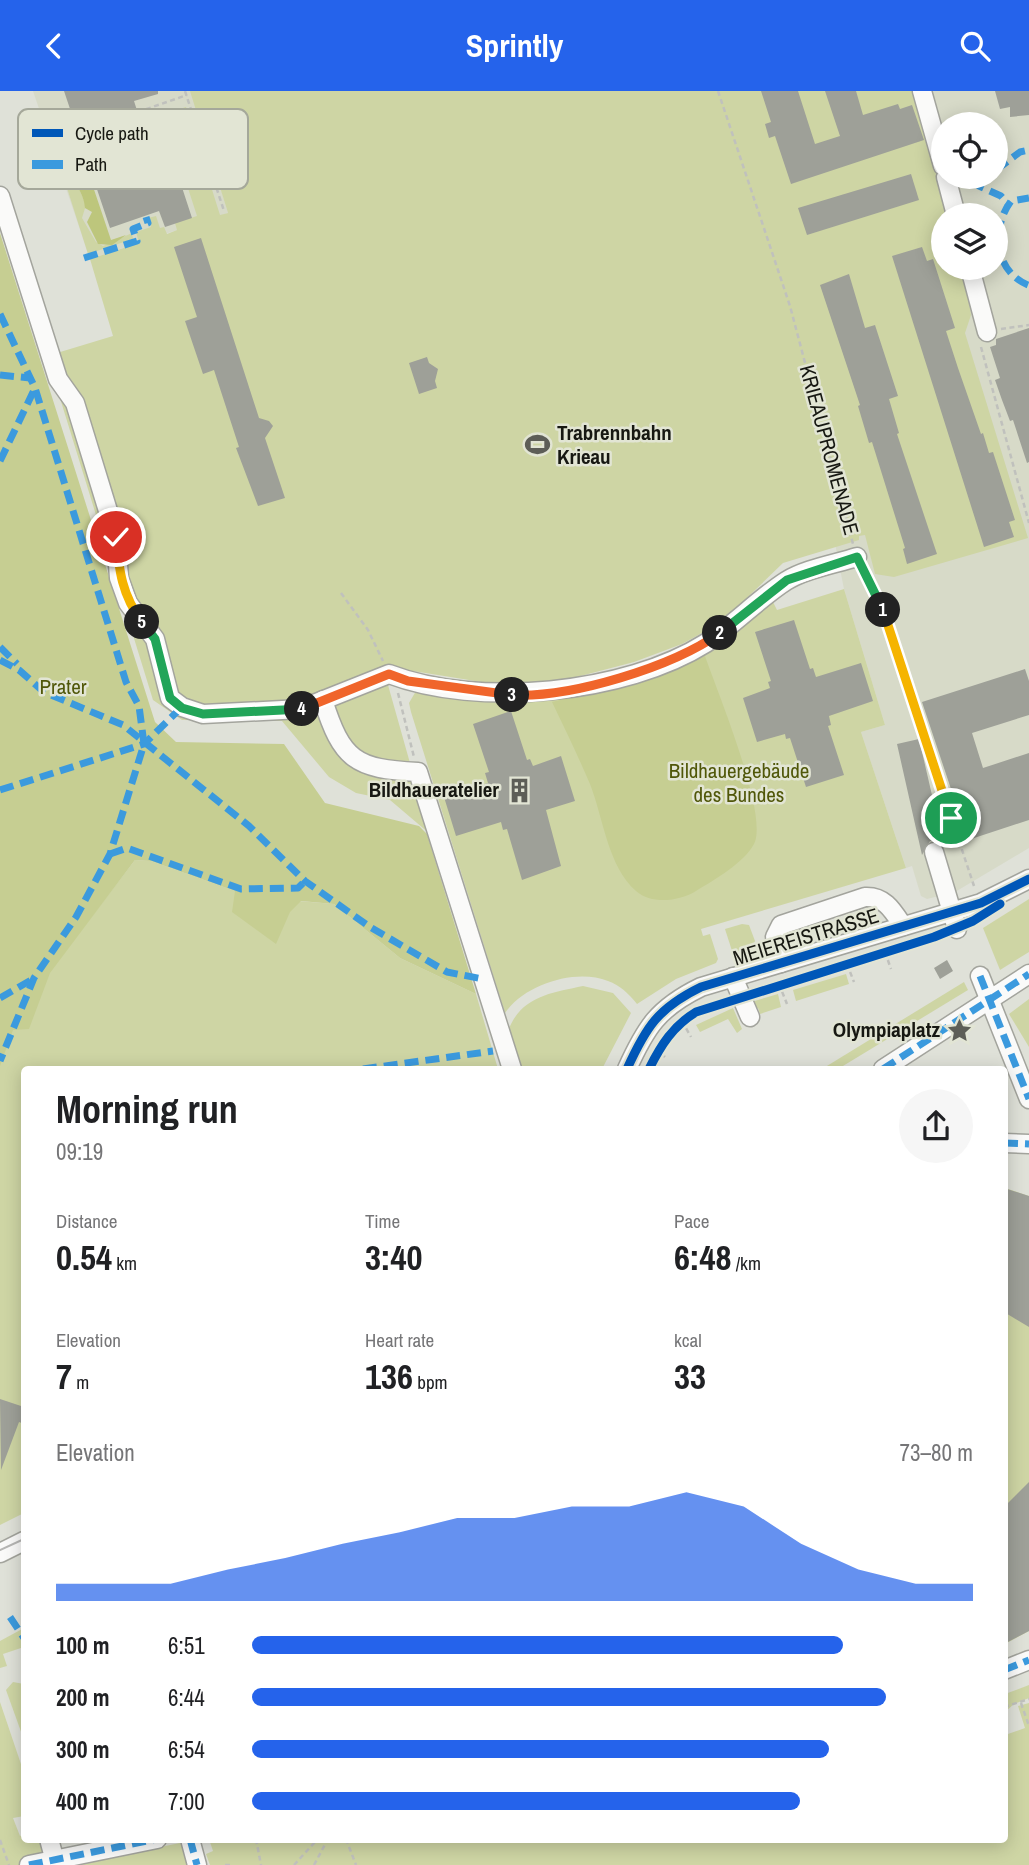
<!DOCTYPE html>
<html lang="en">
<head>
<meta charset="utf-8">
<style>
  body { margin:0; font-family:"Archivo Narrow",sans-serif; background:#f6f6f6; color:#202124; height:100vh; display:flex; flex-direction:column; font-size:26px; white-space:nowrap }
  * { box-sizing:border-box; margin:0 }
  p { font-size:23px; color:#757577 }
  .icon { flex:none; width:38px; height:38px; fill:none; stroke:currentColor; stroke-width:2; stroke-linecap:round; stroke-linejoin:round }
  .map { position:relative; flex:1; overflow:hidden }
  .details { position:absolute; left:21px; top:975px; width:987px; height:777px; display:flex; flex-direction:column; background:#fff; border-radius:7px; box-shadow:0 4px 18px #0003 }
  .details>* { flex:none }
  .controls { position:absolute; left:931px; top:21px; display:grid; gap:14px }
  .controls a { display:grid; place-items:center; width:77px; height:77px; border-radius:50%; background:#fff; box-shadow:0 4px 18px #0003; font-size:35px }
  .pin { position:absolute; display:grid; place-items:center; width:60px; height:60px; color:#fff; margin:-30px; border:4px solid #fff; border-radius:50%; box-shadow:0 2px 7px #0007 }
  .km { position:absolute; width:35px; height:35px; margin:-18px; border-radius:50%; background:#222; color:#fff; font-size:19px; line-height:35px; text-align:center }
  .round { display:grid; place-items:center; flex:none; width:74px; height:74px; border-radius:37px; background:#f6f6f6 }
  .summary { display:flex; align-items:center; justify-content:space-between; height:119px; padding:0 35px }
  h1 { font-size:38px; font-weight:700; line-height:52px }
  .figures { display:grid; grid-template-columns:repeat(3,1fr); gap:10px; height:119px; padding:7px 35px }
  .figures div { display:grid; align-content:center }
  .figures b { font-size:35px; font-weight:700 }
  .figures small { font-size:19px; font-weight:400 }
  .figures p { font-size:19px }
  .chart { height:196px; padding:14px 35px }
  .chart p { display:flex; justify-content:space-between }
  .chart svg { width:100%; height:126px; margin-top:7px; fill:#2563eb; opacity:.7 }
  ul { padding:0 35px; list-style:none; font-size:23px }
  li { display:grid; grid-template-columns:112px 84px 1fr; align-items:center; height:52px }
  li i { height:18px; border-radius:9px; background:#2563eb }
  header { display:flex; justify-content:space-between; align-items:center; height:91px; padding:0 35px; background:#2563eb; color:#fff; font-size:32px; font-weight:700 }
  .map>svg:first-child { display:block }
  .built { fill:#d7dac8; fill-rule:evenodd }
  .green { fill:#ced5a4 }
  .forest { fill:#c6ce92 }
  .water { fill:#bdc67c }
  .building { fill:#9ea098 }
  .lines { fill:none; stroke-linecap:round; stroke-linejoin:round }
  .minor-casing { stroke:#a3a49d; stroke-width:21 }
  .path { stroke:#c0c1bd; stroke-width:2.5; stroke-dasharray:5 3.5; stroke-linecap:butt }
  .minor { stroke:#fafaf9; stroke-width:18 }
  .tram { stroke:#b6b6b4; stroke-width:2 }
  .quiet { stroke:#3b9ade; stroke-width:7; stroke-dasharray:14 7; stroke-linecap:butt }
  .cycleway-casing { stroke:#e2e5d4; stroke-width:13 }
  .cycleway { stroke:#0057b8; stroke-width:9 }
  .split-1-casing { stroke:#fff; stroke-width:14 }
  .split-2-casing { stroke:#fff; stroke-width:14 }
  .split-3-casing { stroke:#fff; stroke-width:14 }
  .split-4-casing { stroke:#fff; stroke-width:14 }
  .split-5-casing { stroke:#fff; stroke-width:14 }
  .split-6-casing { stroke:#fff; stroke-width:14 }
  .split-1 { stroke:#f5b400; stroke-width:9 }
  .split-2 { stroke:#22a559; stroke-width:9 }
  .split-3 { stroke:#f0652b; stroke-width:9 }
  .split-4 { stroke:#f0652b; stroke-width:9 }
  .split-5 { stroke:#22a559; stroke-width:9 }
  .split-6 { stroke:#f5b400; stroke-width:9 }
  .labels { text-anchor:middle; stroke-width:5; stroke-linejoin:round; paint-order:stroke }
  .poi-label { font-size:21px; font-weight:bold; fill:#171812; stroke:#e2e5d4; text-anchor:end }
  .street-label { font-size:21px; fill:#171812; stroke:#e2e5d4 }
  .park-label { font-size:21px; fill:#505709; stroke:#e2e5d4 }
  .key { fill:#e2e5d4; stroke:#a5a89a; stroke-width:2 }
  .key-label { font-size:19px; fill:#171812 }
</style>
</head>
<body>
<header><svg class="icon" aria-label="back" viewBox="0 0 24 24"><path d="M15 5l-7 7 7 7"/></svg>Sprintly<svg class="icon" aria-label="search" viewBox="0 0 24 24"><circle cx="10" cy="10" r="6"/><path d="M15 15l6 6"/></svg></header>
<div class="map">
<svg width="1029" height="1774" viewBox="0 0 1029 1774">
  <rect width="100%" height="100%" fill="#dfe1d8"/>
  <!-- built -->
  <g class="built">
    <path d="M33,0H192L228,122L90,168Z"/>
    <path d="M710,0H1029V757L955,801L927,808L921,805L912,775L906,777L861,641L885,634L844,498L801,280ZM943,33H996V86H943ZM943,124H996V177H943Z"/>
  </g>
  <!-- green -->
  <g class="green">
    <path d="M190,0H914L932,52L949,124H943V177H964L971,224L965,242L1028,447L894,486L875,483L865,444L859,445V449L783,472L722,531L682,553L634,571L569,588L532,592L494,593L413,580L388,594L430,743L390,709L356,702L329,686L282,630L182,629L153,609L47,265L113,245L90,168L139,152L136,141L151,136L148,127L156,125L160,137L164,136L167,143L177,139L175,132L197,125L164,23L186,16L220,124L228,122Z"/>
    <path d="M79,51L80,56L69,74L86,114L82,127L96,151L103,155L132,142L133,148L88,163L55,59Z"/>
    <path d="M0,149L51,879L135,769L151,770L252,806L334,813L400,867L476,903L498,978H24V1422L0,1434Z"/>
    <path d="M844,498L885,634L861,641L906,777L701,838L703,845L710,843L718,868L716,872L676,888L637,913C629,903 620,894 608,890C575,877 524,894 505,922L411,621L409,612L416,600L630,588L773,511L777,519Z"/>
    <path d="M1029,808V861L1000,879L983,837Z"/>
    <path d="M742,833L749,834L755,850L751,859L738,866L733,863L725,838Z"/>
    <path d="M846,883L849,893L796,910L793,899Z"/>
    <path d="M964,891L968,899L838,978H822Z"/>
    <path d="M583,895L613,902L631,922L602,978H521L508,940C521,905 551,902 583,895Z"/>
    <path d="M778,903L781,916L760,923L758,917L753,918L751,911Z"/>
    <path d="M1029,908V956L1009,923Z"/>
    <path d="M733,917L742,938L737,942L728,928L700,941L696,934Z"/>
    <path d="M1005,1097L1029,1105V1540L1005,1553Z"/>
    <path d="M24,1537V1556L3,1563L7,1575L0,1577V1550Z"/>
    <path d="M13,1591L24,1593V1649L6,1599Z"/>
    <path d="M1029,1594V1607L1014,1613L1005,1621V1603Z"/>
    <path d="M0,1611L24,1682V1725L13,1727L20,1745L24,1743V1748H45L47,1761L30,1774H0Z"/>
    <path d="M1029,1612V1774H210L206,1763L213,1760L209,1748H1004L1005,1644L1025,1637L1018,1615Z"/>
    <path d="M180,1752L191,1774H81V1772Z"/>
  </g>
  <!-- forest -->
  <g class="forest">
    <path d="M0,142L155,631L176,651L284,653L325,712L419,735L427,743L476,903L400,867L334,813L301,810L290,821L276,853L232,821L235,800L151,770L135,769L50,882L29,938L13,939L0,975Z"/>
    <path d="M705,565C717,600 769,724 754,753C744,772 714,789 696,800C680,810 652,814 636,800C608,776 603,726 590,693C578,665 565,638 552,611L663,583Z"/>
  </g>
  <!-- water -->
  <path class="water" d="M80,57L111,149L126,144L112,154L98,153L87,131L92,121L85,117C85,96 54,73 80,57Z"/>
  <!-- building -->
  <g class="building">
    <path d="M64,0H158V3L134,10L141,32L159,26L192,127L165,136L159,120L110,137Z"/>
    <path d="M761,0H798L815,53L840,45L825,0H856L863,24L898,13L900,18L912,14L924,49L791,93L775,45L769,47L765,33L771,31Z"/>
    <path d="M995,0H1029V24L1010,26V16L1000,18Z"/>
    <path d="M911,83L919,109L807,144L798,117Z"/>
    <path d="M201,147L259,327L269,330L273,335L265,347L285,407L258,415L236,357L239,356L214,279L203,283L185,230L197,226L174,156Z"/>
    <path d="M922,156L927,170L933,168L955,237L946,240L958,277L981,343L983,342L989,362L993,361L1015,429L1009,431L1014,446L984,456L892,165Z"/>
    <path d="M849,183L865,237L875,234L898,305L889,308L899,342L897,343L937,463L907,473L903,458L905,457L872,351L869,352L858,315L860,314L820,194Z"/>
    <path d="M1029,237V371L1027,372L1013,329L1010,330L1002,309L995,289L1000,287L990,256L996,254V248Z"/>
    <path d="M427,266L429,272L438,278L435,290L437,297L419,303L409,272Z"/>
    <path d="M794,529L810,578L813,577L816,586L861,572L873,610L829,625L831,634L828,635L844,684L806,696L790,647L786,648L785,643L757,651L743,607L770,597L768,591L771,590L755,541Z"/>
    <path d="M1025,578L1029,590V624L972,642L983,677L1029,662V729L968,749L922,611Z"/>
    <path d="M511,620L527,669L530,668L533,675L561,665L575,710L546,719L561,775L522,789L507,738L503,739L501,731L456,745L444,706L488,692L485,682L489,681L473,633Z"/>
    <path d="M919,648L944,756L937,750H930L922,764L897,653Z"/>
    <path d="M947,869L953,880L940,888L934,877Z"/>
    <path d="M1004,1097L1029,1105V1236L1004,1221Z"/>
    <path d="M0,1308L24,1316V1333L19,1331L1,1379Z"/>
    <path d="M1029,1391V1540L1004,1553V1416Z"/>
  </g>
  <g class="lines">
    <defs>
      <g id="minor">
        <path d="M922,0L943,75"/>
        <path d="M946,86L956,124"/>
        <path d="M0,105L58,288L75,312L116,446L119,487L128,512L155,548L170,607L182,616L203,623L301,618L389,583C478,617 625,603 706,552C734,534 758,508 786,490C805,478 835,473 857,466"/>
        <path d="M970,177L987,241"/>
        <path d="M323,609C342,669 355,678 418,681L512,978"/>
        <path d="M934,761L957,838"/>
        <path d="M781,872L775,846L781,834L865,806C885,805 893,820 903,835"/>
        <path d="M980,885L1029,1008"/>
        <path d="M733,886L750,926"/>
        <path d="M627,978C646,936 658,917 701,896L981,812L1029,788"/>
        <path d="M883,978L1029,883"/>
        <path d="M1004,1052L1029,1053"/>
        <path d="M0,1462L24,1450"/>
        <path d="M1004,1579L1029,1569"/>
        <path d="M49,1748L56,1774"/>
        <path d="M190,1748L197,1774"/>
        <path d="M29,1774L157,1748"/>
      </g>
    </defs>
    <!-- minor casing -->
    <use href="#minor" class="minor-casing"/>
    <!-- path -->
    <g class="path">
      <path d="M185,0L224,120"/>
      <path d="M718,0L790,215L853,453"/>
      <path d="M138,21L187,4"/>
      <path d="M1001,238L1029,234"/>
      <path d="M981,256L1029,432"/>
      <path d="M863,478L879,509L974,795"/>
      <path d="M341,502L368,539L383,570"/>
      <path d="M398,602L414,666"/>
      <path d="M885,861L891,878"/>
      <path d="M847,873L854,891"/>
      <path d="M779,893L787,913"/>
      <path d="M682,930L691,946"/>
      <path d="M658,959L665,966"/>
      <path d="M1021,1612L1029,1635"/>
      <path d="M1004,1616L1029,1608"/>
      <path d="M256,1748L261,1774"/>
      <path d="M346,1748L356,1774"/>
      <path d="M0,1749L9,1774"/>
      <path d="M225,1774H230"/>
      <path d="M294,1774L315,1751L324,1748"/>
      <path d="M314,1774L328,1748"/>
    </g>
    <!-- minor -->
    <use href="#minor" class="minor"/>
    <!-- tram -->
    <g class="tram">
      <path d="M622,978C638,942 654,915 691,897L975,810L1029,785"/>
      <path d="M0,1459L24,1448"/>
    </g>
    <!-- quiet -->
    <g class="quiet">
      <path d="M996,79L1020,61L1029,59"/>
      <path d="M978,86L979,95L1001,105L1008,113"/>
      <path d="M84,167L137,150L133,138L148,132L146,126"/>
      <path d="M1028,194C994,180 991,137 1011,110L1029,107"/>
      <path d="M0,223L35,297L126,591L139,615L144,653L110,763L76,826L34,887L0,970"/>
      <path d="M0,284L30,287"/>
      <path d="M0,370L35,297"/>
      <path d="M0,556L17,573"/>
      <path d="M0,569L19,579L44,601L123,634L249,735L305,790L370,836L447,881L483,888"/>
      <path d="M0,699L144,653L182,616"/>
      <path d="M110,763L127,757L241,798L298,797L305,790"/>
      <path d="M980,885L1029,1008"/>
      <path d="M0,907L33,888"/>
      <path d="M363,978L493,960"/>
      <path d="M883,978L1029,883"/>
      <path d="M1004,1052L1029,1053"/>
      <path d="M10,1526L24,1547"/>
      <path d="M1004,1579L1029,1569"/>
      <path d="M190,1748L197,1774"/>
      <path d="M29,1774L157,1748"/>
    </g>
    <defs>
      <g id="cycleway">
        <path d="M627,978C646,936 658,917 701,896L981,812L1029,788"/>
        <path d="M649,978C661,954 673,935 696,921L934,846L973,830L1000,813"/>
      </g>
    </defs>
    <!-- cycleway casing -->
    <use href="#cycleway" class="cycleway-casing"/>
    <!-- cycleway -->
    <use href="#cycleway" class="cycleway"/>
  </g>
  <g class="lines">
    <defs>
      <path id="split-1" d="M883,519L951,727"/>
      <path id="split-2" d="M720,542L787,489L857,466L883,519"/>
      <path id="split-3" d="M512,604C571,607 672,576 720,542"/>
      <path id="split-4" d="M302,618L389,583L408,590L512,604"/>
      <path id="split-5" d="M142,531L155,548L170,607L182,617L203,623L302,618"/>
      <path id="split-6" d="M116,446C119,480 122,504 142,531"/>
    </defs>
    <!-- split-1 casing -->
    <use href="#split-1" class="split-1-casing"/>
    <!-- split-2 casing -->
    <use href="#split-2" class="split-2-casing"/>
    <!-- split-3 casing -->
    <use href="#split-3" class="split-3-casing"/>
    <!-- split-4 casing -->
    <use href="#split-4" class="split-4-casing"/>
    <!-- split-5 casing -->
    <use href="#split-5" class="split-5-casing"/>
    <!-- split-6 casing -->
    <use href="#split-6" class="split-6-casing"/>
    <!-- split-1 -->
    <use href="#split-1" class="split-1"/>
    <!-- split-2 -->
    <use href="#split-2" class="split-2"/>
    <!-- split-3 -->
    <use href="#split-3" class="split-3"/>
    <!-- split-4 -->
    <use href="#split-4" class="split-4"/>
    <!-- split-5 -->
    <use href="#split-5" class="split-5"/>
    <!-- split-6 -->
    <use href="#split-6" class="split-6"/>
  </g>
  <!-- icons -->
  <defs>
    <symbol id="stadium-bare" viewBox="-9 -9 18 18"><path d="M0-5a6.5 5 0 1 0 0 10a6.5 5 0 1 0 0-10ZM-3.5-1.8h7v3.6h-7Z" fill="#5d5e57" stroke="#e2e5d4" stroke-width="2.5" paint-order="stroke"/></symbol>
    <symbol id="building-bare" viewBox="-9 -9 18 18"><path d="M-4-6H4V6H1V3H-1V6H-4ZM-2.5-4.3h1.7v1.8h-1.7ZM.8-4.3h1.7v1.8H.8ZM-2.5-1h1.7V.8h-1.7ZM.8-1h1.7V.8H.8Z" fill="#5d5e57" stroke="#e2e5d4" stroke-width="2.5" paint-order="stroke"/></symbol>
    <symbol id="sight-bare" viewBox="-9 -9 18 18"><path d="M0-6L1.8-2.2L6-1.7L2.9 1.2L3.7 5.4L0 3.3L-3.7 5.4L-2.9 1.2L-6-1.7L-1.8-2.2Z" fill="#5d5e57" stroke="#e2e5d4" stroke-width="2.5" paint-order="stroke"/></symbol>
  </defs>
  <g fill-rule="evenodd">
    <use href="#stadium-bare" x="520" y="336" width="35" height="35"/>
    <use href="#building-bare" x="502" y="682" width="35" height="35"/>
    <use href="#sight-bare" x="942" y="922" width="35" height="35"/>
  </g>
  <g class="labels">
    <!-- poi labels -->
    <g class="poi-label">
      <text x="557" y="349" text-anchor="start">Trabrennbahn<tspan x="557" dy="24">Krieau</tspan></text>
      <text x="499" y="706">Bildhaueratelier</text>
      <text x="940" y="946">Olympiaplatz</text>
    </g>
    <!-- street labels -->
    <g class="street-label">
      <text transform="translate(829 359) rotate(75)" y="7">KRIEAUPROMENADE</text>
      <text transform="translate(806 846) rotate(-17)" y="7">MEIEREISTRASSE</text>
    </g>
    <!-- park labels -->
    <g class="park-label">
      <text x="63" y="603">Prater</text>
      <text x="739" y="687">Bildhauergebäude<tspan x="739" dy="24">des Bundes</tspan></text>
    </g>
  </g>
  <!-- legend -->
  <rect x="18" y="18" width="230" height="80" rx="10" class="key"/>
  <rect x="32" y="38" width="31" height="8" fill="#0057b8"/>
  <rect x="32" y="69" width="31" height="9" fill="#3b9ade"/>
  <g class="key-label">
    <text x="75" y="49">Cycle path</text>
    <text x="75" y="80">Path</text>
  </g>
</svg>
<div class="controls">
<a><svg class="icon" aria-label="locate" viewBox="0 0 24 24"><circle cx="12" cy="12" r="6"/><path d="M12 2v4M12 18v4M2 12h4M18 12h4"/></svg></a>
<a><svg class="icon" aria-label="layers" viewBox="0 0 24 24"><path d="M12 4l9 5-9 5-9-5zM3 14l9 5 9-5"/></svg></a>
</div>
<div class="pin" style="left:951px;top:727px;background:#1e9e55"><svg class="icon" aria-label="arrive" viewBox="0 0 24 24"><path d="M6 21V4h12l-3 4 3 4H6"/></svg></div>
<div class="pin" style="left:116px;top:446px;background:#d93025"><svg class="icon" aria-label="check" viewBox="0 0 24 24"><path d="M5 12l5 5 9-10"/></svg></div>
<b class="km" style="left:883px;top:519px">1</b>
<b class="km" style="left:720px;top:542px">2</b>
<b class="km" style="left:512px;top:604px">3</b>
<b class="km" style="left:302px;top:618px">4</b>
<b class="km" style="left:142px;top:531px">5</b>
<section class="details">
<div class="summary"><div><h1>Morning run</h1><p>09:19</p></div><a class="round"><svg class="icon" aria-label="share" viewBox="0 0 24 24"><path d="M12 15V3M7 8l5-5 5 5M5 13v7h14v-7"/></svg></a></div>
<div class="figures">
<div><p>Distance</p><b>0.54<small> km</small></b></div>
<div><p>Time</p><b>3:40</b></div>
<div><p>Pace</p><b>6:48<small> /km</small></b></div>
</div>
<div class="figures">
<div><p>Elevation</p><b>7<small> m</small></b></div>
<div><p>Heart rate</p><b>136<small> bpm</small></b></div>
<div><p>kcal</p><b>33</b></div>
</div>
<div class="chart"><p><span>Elevation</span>73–80 m</p>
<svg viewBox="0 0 160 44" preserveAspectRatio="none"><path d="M0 44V38L10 38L20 38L30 33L40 29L50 24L60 20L70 15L80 15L90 11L100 11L110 6L120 11L130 24L140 33L150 38L160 38V44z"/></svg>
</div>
<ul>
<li><b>100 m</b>6:51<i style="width:82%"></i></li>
<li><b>200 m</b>6:44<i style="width:88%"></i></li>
<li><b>300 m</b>6:54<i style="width:80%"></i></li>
<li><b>400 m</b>7:00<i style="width:76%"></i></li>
</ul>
</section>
</div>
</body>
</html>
